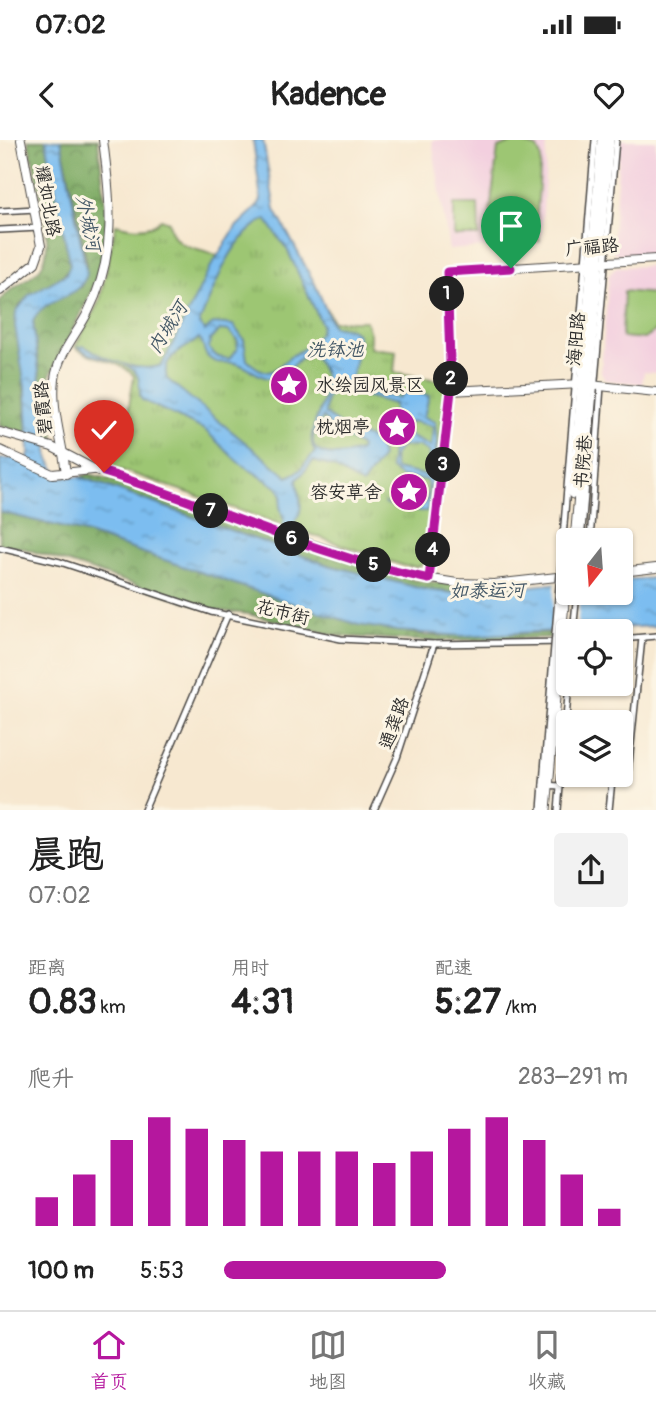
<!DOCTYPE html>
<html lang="zh">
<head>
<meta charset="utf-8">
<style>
  body { margin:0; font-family:Pangolin,"LXGW WenKai TC",sans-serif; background:#f2f2f2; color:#222; height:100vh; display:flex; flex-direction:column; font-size:26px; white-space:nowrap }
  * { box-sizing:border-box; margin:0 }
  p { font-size:23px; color:#767676 }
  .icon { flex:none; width:38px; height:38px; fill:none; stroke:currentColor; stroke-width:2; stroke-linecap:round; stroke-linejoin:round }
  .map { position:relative; height:670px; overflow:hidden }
  .sheet { display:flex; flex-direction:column; background:#fff; flex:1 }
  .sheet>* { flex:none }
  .needle { width:46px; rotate:197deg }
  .buttons { position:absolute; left:556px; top:388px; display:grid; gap:14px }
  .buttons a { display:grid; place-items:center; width:77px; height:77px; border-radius:7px; background:#fff; box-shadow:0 2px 5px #0004; font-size:35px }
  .pin { position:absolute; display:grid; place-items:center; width:60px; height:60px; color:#fff; margin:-72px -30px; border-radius:50% 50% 50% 0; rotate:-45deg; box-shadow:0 0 7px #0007 }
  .pin .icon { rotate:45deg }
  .km { position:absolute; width:35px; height:35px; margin:-18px; border-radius:50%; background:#222; color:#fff; font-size:19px; line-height:35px; text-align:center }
  .round { display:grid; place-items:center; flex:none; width:74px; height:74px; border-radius:7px; background:#f2f2f2 }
  .summary { display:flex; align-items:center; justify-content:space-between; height:119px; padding:0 28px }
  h1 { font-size:38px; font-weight:700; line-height:52px }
  .stats { display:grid; grid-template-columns:repeat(3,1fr); gap:10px; height:119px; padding:7px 28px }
  .stats div { display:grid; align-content:center }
  .stats b { font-size:35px; font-weight:700 }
  .stats small { font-size:19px; font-weight:400 }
  .stats p { font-size:19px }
  .chart { height:196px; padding:14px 28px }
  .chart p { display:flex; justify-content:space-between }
  .chart svg { width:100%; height:126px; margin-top:7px; stroke:#b5179e; stroke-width:6 }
  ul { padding:0 28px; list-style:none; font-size:23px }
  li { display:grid; grid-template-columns:112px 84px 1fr; align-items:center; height:52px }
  li i { height:18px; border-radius:9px; background:#b5179e }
  .status { display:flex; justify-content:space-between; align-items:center; height:49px; padding:0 35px; background:#fff; direction:ltr }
  .status svg { height:19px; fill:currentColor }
  header { display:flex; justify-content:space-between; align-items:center; height:91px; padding:0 28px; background:#fff; font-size:32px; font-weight:700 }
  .tab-bar { display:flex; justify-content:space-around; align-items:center; height:98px; border-top:2px solid #e0e0e0; background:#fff; font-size:19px; color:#767676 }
  .tab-bar a { display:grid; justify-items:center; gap:4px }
  .tab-bar .active { color:#b5179e }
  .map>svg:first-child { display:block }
  .built { fill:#f3cfdf }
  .grass { fill:#9dc673; stroke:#64784f; stroke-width:2 }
  .forest { fill:url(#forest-crowns); stroke:#546b48; stroke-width:2 }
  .park { fill:url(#park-tufts); stroke:#64784f; stroke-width:2 }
  .water { fill:url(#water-ripples); stroke:#53748e; stroke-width:2; fill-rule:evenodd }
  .pier { fill:#f7e8d0 }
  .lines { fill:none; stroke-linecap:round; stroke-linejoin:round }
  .river { stroke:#7bbdf0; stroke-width:10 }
  .street-casing { stroke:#4a4744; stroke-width:8 }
  .secondary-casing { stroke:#4a4744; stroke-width:10 }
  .primary-casing { stroke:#4a4744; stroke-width:11 }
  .street { stroke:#fff; stroke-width:5 }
  .secondary { stroke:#fff; stroke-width:8 }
  .primary { stroke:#fff; stroke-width:9 }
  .street-bridge-casing { stroke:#4a4744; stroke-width:8; stroke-linecap:butt }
  .primary-bridge-casing { stroke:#4a4744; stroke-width:11; stroke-linecap:butt }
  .street-bridge { stroke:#fff; stroke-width:5 }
  .primary-bridge { stroke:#fff; stroke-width:9 }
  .route-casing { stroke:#fff; stroke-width:14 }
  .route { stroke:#b5179e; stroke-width:9 }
  .labels { text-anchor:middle; stroke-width:6; stroke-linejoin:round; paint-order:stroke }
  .street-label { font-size:18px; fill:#2b2b2b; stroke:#fcf5e5 }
  .poi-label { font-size:18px; fill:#2b2b2b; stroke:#fcf5e5; text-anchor:end }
  .water-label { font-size:19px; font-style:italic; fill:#435766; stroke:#fcf5e5 }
</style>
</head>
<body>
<div class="status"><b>07:02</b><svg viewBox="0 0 49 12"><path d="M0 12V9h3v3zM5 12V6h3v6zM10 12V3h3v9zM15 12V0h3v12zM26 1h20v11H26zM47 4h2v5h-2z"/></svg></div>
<header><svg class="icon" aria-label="back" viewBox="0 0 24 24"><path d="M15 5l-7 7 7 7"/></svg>Kadence<svg class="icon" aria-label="heart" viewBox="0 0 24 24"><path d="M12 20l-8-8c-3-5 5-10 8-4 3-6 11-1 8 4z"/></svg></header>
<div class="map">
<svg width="656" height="670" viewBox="0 0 656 670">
  <defs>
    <pattern id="forest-crowns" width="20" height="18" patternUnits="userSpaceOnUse" patternTransform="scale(1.75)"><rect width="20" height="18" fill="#7eab65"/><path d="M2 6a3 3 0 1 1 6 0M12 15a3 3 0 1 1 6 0" fill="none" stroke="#678b53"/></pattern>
    <pattern id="park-tufts" width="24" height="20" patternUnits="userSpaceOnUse" patternTransform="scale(1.75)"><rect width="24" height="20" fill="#9dc673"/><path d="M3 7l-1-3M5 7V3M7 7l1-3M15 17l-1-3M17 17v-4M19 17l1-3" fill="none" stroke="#87aa64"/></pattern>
    <pattern id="water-ripples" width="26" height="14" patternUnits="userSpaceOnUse" patternTransform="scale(1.75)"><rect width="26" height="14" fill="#7bbdf0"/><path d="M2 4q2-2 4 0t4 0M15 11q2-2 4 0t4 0" fill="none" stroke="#659ac3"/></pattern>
  </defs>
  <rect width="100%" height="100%" fill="#fcf5e5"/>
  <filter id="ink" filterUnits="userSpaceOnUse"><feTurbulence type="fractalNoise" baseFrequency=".0143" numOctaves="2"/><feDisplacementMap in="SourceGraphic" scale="14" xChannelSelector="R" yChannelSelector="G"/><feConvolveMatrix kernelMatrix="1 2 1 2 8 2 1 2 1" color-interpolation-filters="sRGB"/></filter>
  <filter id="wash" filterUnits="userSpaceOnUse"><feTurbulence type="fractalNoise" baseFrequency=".00686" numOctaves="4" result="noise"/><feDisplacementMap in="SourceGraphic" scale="28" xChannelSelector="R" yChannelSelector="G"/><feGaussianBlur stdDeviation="1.57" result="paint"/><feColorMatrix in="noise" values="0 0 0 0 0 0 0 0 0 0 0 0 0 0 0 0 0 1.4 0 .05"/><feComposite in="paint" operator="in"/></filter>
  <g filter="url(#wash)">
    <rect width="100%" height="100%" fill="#f7e8d0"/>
    <!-- built -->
    <g class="built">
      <path d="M432,0H544L547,4L541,103L449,110Z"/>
      <path d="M620,0H656V114L622,116L612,111Z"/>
      <path d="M656,126V233L644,232L642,244L605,240L601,232L609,135L616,127Z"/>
    </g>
    <!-- grass -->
    <g class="grass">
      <path d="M517,1L537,8L541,17L536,86L540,101L486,104L498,8Z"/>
      <path d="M454,64H478L479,96H454Z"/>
      <path d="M624,151L656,154V190L644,199L622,197Z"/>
    </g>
    <!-- forest -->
    <g class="forest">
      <path d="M28,0H46L70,125C64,142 32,149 19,166L27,293L0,286V162C9,146 30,141 41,127C58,102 34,29 28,0Z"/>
      <path d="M61,0H98L107,79L102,121L89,157L49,237L54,300L47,298L33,181L42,166L81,147L87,123Z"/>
      <path d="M89,334L143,348L276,400L274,406L80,337Z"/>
      <path d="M0,372L82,392L205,433L426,496L569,492V497L428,501L338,496L248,474L212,470L23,408L0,404Z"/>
      <path d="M290,403L413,440L478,447L515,446C449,468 351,433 287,411Z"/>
    </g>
    <!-- park -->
    <path class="park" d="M272,73L333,181H366L370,194V208L396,211L394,232L447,242L426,422L418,427L404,426L109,326L128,272L134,236C121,220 92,220 75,207L100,160L116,84C130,88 150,92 161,79L169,82C173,111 196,105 218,116L236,87Z"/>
    <!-- water -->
    <g class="water">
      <path d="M46,0H61L87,134C78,162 44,155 33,181L49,319L60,337H80L328,425L427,450L461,454L567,442L569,453H621V440L656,438V486L462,496L397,491L359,485L288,462L82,392L0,372V319L28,318L29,313L26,253L15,186L16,172L29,155L66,134L70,125Z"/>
      <path d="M253,0H263L275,70L315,144L333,186L351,189L357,193L359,204L350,245L374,254L399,258L402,254L414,252L429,256L424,277L435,282L437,303L427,371H409L383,363C398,366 423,377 427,356C429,349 429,346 426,340L401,337L390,328L392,308L385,305L380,309L382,317L362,345L333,327L313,321L297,340C298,353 308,375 290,384L284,380L280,367L282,355L278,348L238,322L205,290L142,260C137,251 142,241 136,233C123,217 94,221 79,207L84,206C103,218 140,234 162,225L210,128L236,87L257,67L261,60ZM266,79L288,111L322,185C319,201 307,207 293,215C275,226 273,244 247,220L244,200L233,185L214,183L205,191L199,184C214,149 229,97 266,79ZM220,190L229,191L238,201L237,210L229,219L218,217L209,209L210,200ZM199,198C204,203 203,212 208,217C217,226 225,221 235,223C254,228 261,243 282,237C295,227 294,216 313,215C347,254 299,283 315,312L299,331L288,337L167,239C160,215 186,210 199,198ZM334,247L394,264L395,286L402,288L404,296L395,304C367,297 348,295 325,273L326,259ZM323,277L332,288L361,307L360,311C333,319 294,317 323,277ZM411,281L433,286L431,307L411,297L406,287ZM401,306H419L429,312L428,336L395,329L393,318Z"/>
    </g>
    <!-- pier -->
    <path class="pier" d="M555,439L569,453H580L577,492L551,497Z"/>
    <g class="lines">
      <!-- river -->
      <path class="river" d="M277,421L293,370"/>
    </g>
  </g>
  <g filter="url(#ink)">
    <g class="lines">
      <defs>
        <g id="street">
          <path d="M0,71L36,69"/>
          <path d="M0,90L39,88"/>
          <path d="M564,385L595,0"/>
          <path d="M581,401L616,0"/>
          <path d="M590,401L601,246"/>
          <path d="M0,408L60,422L211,472L341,499L434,504L569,502"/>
          <path d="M429,439L451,251L447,132"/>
          <path d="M573,492L577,453"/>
          <path d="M621,499L656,496"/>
          <path d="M543,645L560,646L568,637L617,640L628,633L642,498"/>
          <path d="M144,670L228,474"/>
          <path d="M374,670L397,618L434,504"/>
          <path d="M541,670L547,591"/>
          <path d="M558,670L569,544"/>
          <path d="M609,670L612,640"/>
        </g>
        <g id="secondary">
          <path d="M447,132L656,119"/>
          <path d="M0,151L35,123L41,106L21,0"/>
          <path d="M451,251L581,244L656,252"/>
          <path d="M0,292L52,307L96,330L252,385L407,435L457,443L494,444L566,436"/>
          <path d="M0,310L52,334L93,330"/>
          <path d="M66,334C63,303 51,270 55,239C58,214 77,194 88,172C117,115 111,61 103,0"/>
          <path d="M621,432L656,428"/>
        </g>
        <g id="primary">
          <path d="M573,354L602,0"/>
          <path d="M575,401L609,0"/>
          <path d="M546,670L553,592"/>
        </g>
      </defs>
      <!-- street casing -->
      <use href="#street" class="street-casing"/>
      <!-- secondary casing -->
      <use href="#secondary" class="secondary-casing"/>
      <!-- primary casing -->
      <use href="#primary" class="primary-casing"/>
      <!-- street -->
      <use href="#street" class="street"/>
      <!-- secondary -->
      <use href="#secondary" class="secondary"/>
      <!-- primary -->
      <use href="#primary" class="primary"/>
      <defs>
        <path id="street-bridge" d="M547,591L564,385"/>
        <path id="primary-bridge" d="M553,592L569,403"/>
      </defs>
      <!-- street-bridge casing -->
      <use href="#street-bridge" class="street-bridge-casing"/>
      <!-- primary-bridge casing -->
      <use href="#primary-bridge" class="primary-bridge-casing"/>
      <!-- street-bridge -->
      <use href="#street-bridge" class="street-bridge"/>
      <!-- primary-bridge -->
      <use href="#primary-bridge" class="primary-bridge"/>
    </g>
  </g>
  <g class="lines" filter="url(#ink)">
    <defs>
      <path id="route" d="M104,332C213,366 317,416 429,439L451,251L447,132L511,128"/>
    </defs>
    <!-- route casing -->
    <use href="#route" class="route-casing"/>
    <!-- route -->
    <use href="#route" class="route"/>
  </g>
  <!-- icons -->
  <defs>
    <symbol id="sight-disc" viewBox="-11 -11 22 22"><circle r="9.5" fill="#b5179e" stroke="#fcf5e5"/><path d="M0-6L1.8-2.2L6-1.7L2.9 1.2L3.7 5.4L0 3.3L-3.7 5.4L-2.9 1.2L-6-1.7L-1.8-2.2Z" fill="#fff"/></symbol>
  </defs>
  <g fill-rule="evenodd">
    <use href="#sight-disc" x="267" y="223" width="44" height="44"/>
    <use href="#sight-disc" x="375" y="265" width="44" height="44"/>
    <use href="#sight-disc" x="387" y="330" width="44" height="44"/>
  </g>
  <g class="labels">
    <!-- street labels -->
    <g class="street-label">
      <text transform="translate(48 61) rotate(80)" y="6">耀如北路</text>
      <text transform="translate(592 107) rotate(-5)" y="6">广福路</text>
      <text transform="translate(576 199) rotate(-85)" y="6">海阳路</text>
      <text transform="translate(43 268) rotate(-95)" y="6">碧霞路</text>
      <text transform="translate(583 322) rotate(-85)" y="6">书院巷</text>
      <text transform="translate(283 472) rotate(14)" y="6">花市街</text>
      <text transform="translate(394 583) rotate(-70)" y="6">通龚路</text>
    </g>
    <!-- poi labels -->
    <g class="poi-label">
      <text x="316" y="251" text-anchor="start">水绘园风景区</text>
      <text x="370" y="293">枕烟亭</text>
      <text x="382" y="358">容安草舍</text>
    </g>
    <!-- water labels -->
    <g class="water-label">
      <text transform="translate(89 83) rotate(78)" y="7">外城河</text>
      <text transform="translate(167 187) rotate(-58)" y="7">内城河</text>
      <text x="335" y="216">洗钵池</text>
      <text transform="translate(487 450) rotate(-1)" y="7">如泰运河</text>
    </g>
  </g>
</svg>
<div class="buttons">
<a><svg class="needle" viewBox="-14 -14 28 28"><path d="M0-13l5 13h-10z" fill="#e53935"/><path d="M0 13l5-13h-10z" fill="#767676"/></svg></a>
<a><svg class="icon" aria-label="locate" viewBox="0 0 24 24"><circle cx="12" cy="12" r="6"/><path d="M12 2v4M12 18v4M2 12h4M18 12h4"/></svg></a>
<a><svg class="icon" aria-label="layers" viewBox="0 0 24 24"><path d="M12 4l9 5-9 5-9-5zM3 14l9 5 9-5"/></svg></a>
</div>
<div class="pin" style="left:511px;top:128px;background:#1e9e55"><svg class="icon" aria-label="arrive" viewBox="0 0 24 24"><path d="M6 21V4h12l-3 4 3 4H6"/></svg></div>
<div class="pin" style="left:104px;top:332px;background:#d93025"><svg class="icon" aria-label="check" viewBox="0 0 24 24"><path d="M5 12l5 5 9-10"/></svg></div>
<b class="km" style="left:447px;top:154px">1</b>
<b class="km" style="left:451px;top:239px">2</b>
<b class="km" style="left:443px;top:325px">3</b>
<b class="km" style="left:433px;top:410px">4</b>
<b class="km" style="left:374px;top:425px">5</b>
<b class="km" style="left:292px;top:399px">6</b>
<b class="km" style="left:211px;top:371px">7</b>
</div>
<section class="sheet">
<div class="summary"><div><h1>晨跑</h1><p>07:02</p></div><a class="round"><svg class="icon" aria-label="share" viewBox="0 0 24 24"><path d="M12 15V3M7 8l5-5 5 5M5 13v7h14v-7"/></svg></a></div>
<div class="stats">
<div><p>距离</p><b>0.83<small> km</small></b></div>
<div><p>用时</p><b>4:31</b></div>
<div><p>配速</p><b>5:27<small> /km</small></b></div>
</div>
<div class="chart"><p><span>爬升</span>283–291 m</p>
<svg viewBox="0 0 160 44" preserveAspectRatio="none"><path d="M5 44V34M15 44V26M25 44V14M35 44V6M45 44V10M55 44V14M65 44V18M75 44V18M85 44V18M95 44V22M105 44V18M115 44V10M125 44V6M135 44V14M145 44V26M155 44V38"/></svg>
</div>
<ul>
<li><b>100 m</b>5:53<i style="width:55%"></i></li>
</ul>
</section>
<nav class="tab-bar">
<a class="active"><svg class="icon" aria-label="home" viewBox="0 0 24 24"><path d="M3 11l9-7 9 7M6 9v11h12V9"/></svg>首页</a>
<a><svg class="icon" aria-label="map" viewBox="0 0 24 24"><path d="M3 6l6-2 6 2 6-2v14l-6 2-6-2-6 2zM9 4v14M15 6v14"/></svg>地图</a>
<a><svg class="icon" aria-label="saved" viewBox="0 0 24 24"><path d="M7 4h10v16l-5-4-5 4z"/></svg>收藏</a>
</nav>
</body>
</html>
